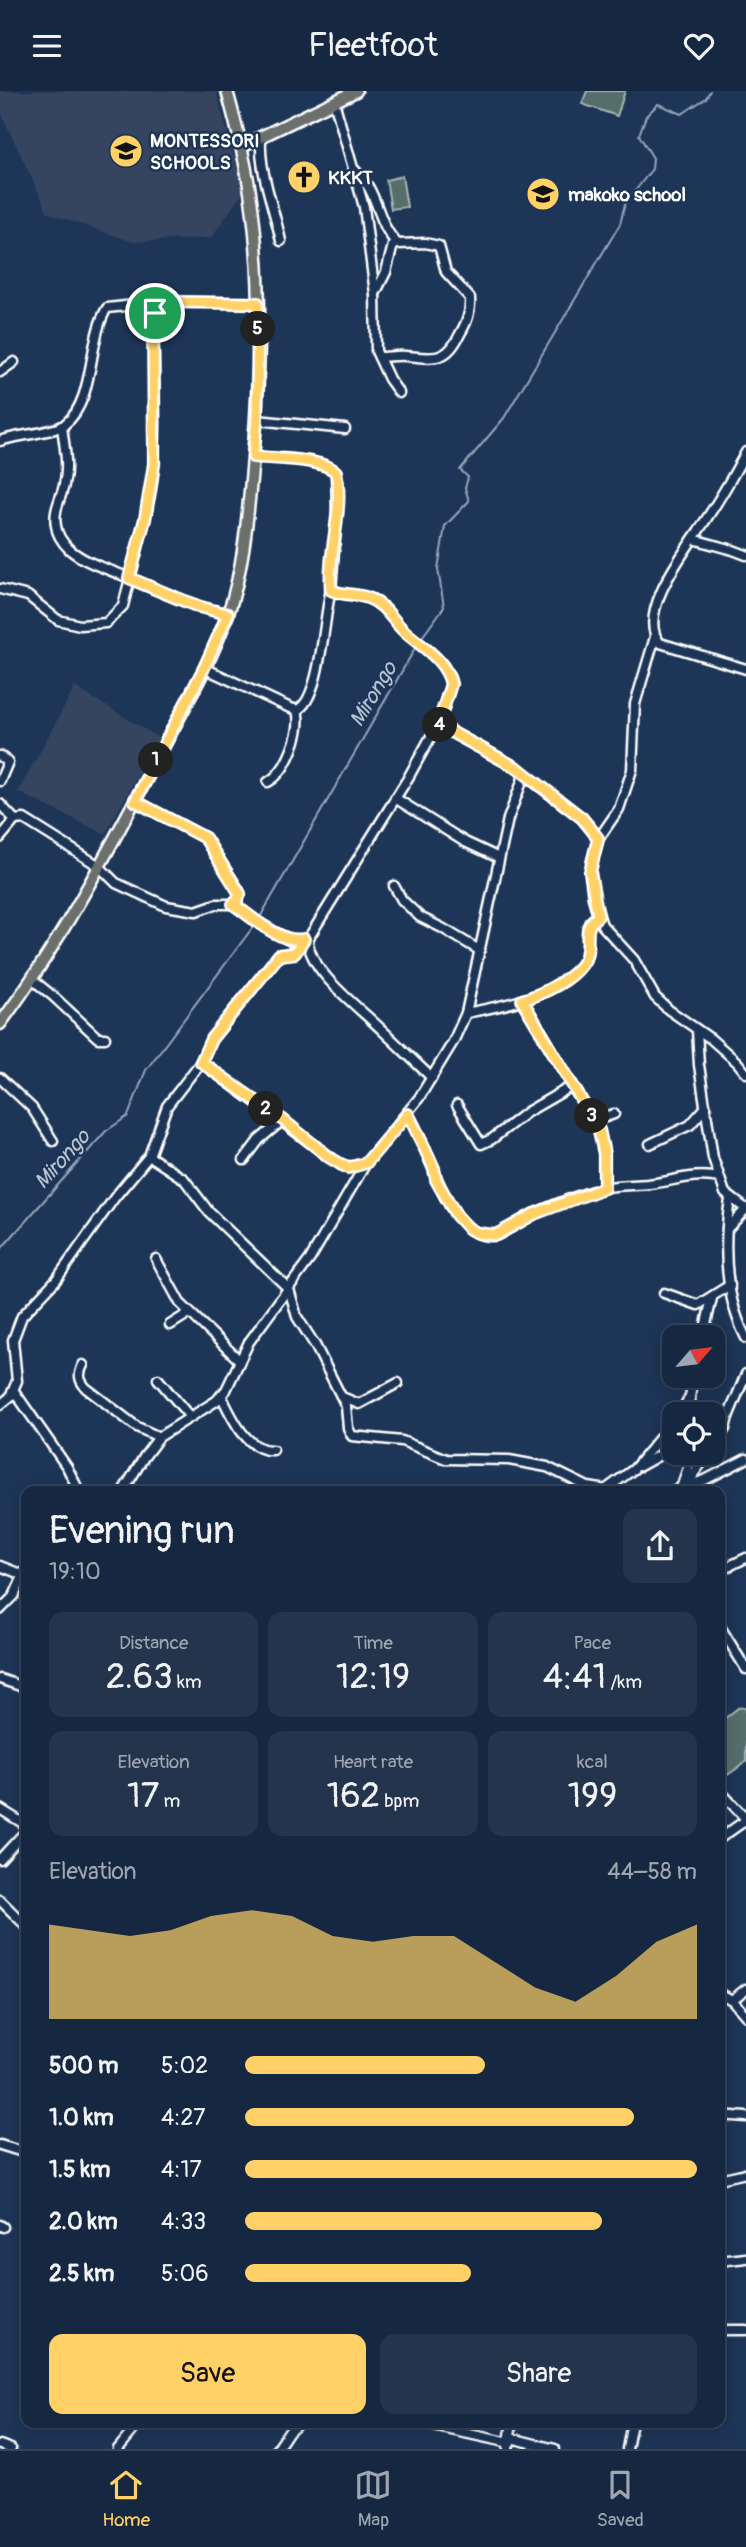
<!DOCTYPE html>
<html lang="en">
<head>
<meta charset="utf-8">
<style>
  body { margin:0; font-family:Pangolin,sans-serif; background:#23344c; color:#f1f3f6; height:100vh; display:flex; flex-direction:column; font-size:26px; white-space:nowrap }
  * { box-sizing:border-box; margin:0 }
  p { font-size:23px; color:#9ea6b1 }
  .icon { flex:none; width:38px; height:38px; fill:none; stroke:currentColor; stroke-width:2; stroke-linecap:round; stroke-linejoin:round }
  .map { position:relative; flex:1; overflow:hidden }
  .side { position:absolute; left:21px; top:1395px; width:704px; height:942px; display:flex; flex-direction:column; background:#162841; border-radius:14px; box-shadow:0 4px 18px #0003,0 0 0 2px #35445a }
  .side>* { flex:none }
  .needle { width:46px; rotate:62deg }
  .tools { position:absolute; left:662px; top:1234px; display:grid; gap:14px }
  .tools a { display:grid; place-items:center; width:63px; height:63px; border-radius:14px; background:#162841; box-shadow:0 4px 18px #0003,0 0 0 2px #35445a; font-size:35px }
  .pin { position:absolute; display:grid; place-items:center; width:60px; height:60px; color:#fff; margin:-30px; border:4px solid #fff; border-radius:50%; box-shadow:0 2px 7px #0007 }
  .km { position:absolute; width:35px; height:35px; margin:-18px; border-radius:50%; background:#222; color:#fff; font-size:19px; line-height:35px; text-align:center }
  .round { display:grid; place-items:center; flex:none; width:74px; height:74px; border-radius:14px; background:#23344c }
  .overview { display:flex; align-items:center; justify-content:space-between; height:119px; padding:0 28px }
  h1 { font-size:38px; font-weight:600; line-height:52px }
  .figures { display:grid; grid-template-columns:repeat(3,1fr); gap:10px; height:119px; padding:7px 28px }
  .figures div { display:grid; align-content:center; border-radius:14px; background:#23344c; text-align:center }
  .figures b { font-size:35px; font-weight:600 }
  .figures small { font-size:19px; font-weight:400 }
  .figures p { font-size:19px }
  .chart { height:196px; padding:14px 28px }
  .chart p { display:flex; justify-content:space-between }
  .chart svg { width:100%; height:126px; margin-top:7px; fill:#ffd166; opacity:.7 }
  .button { display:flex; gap:14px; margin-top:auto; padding:14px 28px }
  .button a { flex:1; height:80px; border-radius:14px; background:#ffd166; color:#111; font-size:28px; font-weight:600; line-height:80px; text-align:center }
  .button a+a { background:#23344c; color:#f1f3f6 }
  ul { padding:0 28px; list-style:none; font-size:23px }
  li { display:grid; grid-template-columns:112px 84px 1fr; align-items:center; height:52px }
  li i { height:18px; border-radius:9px; background:#ffd166 }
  header { display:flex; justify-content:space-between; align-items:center; height:91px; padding:0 28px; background:#162841; font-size:32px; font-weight:600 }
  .dock { display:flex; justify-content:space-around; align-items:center; height:98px; border-top:2px solid #35445a; background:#162841; font-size:19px; color:#9ea6b1 }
  .dock a { display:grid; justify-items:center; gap:4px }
  .dock .selected { color:#ffd166 }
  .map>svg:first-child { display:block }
  .built { fill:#344460 }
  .green { fill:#546e6b; stroke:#aab6b5; stroke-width:2 }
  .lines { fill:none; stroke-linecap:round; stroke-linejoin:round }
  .stream { stroke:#96a7bc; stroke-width:2 }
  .minor-casing { stroke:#fff; stroke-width:13 }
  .major-casing { stroke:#fff; stroke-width:15 }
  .minor { stroke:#1d3557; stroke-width:8 }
  .major { stroke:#6c706d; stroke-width:10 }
  .route-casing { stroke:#fff; stroke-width:14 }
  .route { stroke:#ffd166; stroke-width:9 }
  .labels { text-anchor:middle; stroke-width:5; stroke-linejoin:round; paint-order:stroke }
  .poi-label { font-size:19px; font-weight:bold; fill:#fff; stroke:#1d3557; text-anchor:start }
  .water-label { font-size:21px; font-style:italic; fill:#b9c5d2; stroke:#1d3557 }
</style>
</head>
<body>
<header><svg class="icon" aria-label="menu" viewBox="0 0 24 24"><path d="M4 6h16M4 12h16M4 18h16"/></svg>Fleetfoot<svg class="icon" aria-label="heart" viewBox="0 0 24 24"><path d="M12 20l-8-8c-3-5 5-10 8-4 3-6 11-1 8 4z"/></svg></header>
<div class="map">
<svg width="746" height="2358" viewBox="0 0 746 2358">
  <rect width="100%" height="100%" fill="#1d3557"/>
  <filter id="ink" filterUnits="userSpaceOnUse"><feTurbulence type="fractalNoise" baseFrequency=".0143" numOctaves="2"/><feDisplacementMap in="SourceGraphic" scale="14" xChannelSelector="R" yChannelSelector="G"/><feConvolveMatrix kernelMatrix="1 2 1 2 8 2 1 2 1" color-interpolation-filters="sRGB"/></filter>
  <g filter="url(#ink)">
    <!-- built -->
    <g class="built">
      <path d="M0,0H216L244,100L211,147L133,151L48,122L0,20Z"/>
      <path d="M75,596L159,647L105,743L18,701Z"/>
    </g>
    <!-- green -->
    <g class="green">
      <path d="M587,0H625L617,25L582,13Z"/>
      <path d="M402,85L407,116L391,118L386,89Z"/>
      <path d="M746,1616V1671L719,1690V1632L738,1617Z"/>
    </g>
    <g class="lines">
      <!-- stream -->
      <g class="stream">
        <path d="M420,549L444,516L438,478L445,435L469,410L465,397L468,386L460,379L504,327L620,133L625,113L652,78L653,67L639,44L646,25L658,13L682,23L706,7L710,0"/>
        <path d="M259,828L417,554"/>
        <path d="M0,1159L106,1040L128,1025L146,979L256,832"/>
      </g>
      <defs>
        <g id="minor">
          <path d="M334,10L364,116L375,203L376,260L389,288L399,302"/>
          <path d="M261,47C259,82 274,116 281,150"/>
          <path d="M355,79C360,85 365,90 369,97C379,115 382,139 398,153L425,152L439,155L446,181L470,207C471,221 467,231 460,243C446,272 434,267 406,265C397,264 388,266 379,266"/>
          <path d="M375,203L386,181L394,150"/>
          <path d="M0,281L14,271"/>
          <path d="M257,329L345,338"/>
          <path d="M62,335C64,354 69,374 64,394C61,408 53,419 56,435C57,443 63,452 69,458C84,471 104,477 122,484C156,499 191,515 228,523"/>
          <path d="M0,350C16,344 52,342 64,334C96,310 87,249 107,217L162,211L259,212"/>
          <path d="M746,361C734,383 721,406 707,427C690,454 634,522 660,552L746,578"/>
          <path d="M693,448L733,459L746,464"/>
          <path d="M0,498L28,505L58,529L80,534L106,532L123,515L145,428L151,398L154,373L155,333L153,230L155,222L162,211"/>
          <path d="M655,546L635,613L632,679L619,718L599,747L592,771L590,781L593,807L602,834L634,869L655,906L669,919L711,948L737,971L746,982"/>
          <path d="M204,577L288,616L297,619C321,609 324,523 331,499"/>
          <path d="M0,665L8,671L0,690"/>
          <path d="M522,682L582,727L599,747"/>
          <path d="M268,691C287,681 303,639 297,619"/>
          <path d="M395,707L465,751L499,767"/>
          <path d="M0,713L15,729"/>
          <path d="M0,747L15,729L24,728L99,775L116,792L166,815L196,820L216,813H233L237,810L240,803L238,798L205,747L135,710"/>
          <path d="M394,795L402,809L420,826L442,837L479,859"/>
          <path d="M233,813L257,831L291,850L308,848"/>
          <path d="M33,889L54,906L98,947H105"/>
          <path d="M522,909L599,1039L604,1063V1097"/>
          <path d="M466,922C502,915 565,904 585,869C589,860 587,846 588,836L590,831L598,825"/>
          <path d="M697,939L699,974L713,1067L725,1102L746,1118"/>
          <path d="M201,971L341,1074L353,1076L366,1072"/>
          <path d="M0,987L32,1017L53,1050"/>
          <path d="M432,987C415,971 398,954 381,938C360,917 308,880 308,848L408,687L439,631"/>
          <path d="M457,1014L481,1053L492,1048L527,1021L572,995"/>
          <path d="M408,1023C430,1057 437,1107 466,1135C474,1142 486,1147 496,1144C510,1139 524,1127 538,1121C558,1112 581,1103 603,1097C620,1093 639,1095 656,1092C677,1089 697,1082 719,1087"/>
          <path d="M594,1030L614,1023"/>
          <path d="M650,1053L690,1034L706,1016"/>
          <path d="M149,1065L184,1088L209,1121L289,1198L297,1226L315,1254L346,1315L348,1337L352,1345L402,1350L446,1368L509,1369L547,1376L588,1396L613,1400"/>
          <path d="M244,1069L259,1049L283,1029"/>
          <path d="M730,1108C723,1155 724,1204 746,1247"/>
          <path d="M727,1138L746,1118"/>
          <path d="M156,1168L180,1212L239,1269"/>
          <path d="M664,1202L698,1214L730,1194"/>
          <path d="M170,1234L189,1222"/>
          <path d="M703,1246L712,1207"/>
          <path d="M83,1274C78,1284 79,1289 86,1297L137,1336L159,1346"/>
          <path d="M158,1288L190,1326"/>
          <path d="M14,1300L67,1376L79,1400"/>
          <path d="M221,1304C231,1325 247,1361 273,1359"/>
          <path d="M342,1306L359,1313L398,1292"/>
          <path d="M690,1306L691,1323"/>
          <path d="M0,1314L10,1306L17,1290L13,1249L22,1225L56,1189L115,1106L149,1065L167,1015L201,971L211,949L279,864L295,862L304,848"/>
          <path d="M679,1323L690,1306L694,1284"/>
          <path d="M712,1337L728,1326L746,1283"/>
          <path d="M712,1356L725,1338L728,1326"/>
          <path d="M640,1375L674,1356"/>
          <path d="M689,1396L694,1382L709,1362"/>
          <path d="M605,1399L634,1378L674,1330"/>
          <path d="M123,1400L144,1366L159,1346L216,1310L226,1299L249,1251L310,1168L366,1072L419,1007L453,951L466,922L508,728L523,688L522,682L519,678L442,636L439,631L451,593C446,568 422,556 404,540C392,529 385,513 368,507C356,503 342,505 331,499L337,422L336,381C322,367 273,368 253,365"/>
          <path d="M672,1400L705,1389L746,1368"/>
          <path d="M680,1400L693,1362"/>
          <path d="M0,1475L23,1484"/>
          <path d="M719,1480L746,1467"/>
          <path d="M0,1519L14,1505L26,1479"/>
          <path d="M719,1534L746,1578"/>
          <path d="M0,1588L26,1597"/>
          <path d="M719,1699L746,1728"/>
          <path d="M0,1718L26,1734"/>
          <path d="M719,1748L746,1729"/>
          <path d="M0,1768L26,1740"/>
          <path d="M0,1809L26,1835"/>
          <path d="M719,1902L732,1909L746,1925"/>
          <path d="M732,1909L746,1898"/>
          <path d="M719,2024L746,2026"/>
          <path d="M0,2054L26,2062"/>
          <path d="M719,2088L746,2082"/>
          <path d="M0,2134L3,2136"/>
          <path d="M719,2170L746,2167"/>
          <path d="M719,2239H746"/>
          <path d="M428,2334L510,2352"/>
          <path d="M511,2347L555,2358"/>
          <path d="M0,2354L11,2358"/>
          <path d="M118,2358L140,2331"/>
          <path d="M277,2358L289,2340L299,2331"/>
          <path d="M508,2358L512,2331"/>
          <path d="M627,2358L632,2331"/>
        </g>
        <g id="major">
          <path d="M242,55L356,0"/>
          <path d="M0,933C61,851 108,760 156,670C181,622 210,574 228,523C245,473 248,419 253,367C260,281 263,193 251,108C246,71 237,36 227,0"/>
        </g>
      </defs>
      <!-- minor casing -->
      <use href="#minor" class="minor-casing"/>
      <!-- major casing -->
      <use href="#major" class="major-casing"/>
      <!-- minor -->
      <use href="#minor" class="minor"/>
      <!-- major -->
      <use href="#major" class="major"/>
    </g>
  </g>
  <g class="lines" filter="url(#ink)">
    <defs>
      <path id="route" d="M162,211L258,212L257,329L253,366C273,368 322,367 336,381C345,419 327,460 331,499C343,505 356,502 368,507C385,513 392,529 404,540C422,556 445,568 451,593L439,631L442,636L519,678L582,727L598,747L590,781L598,825C581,838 591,848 586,865C580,885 541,904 522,909L599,1039L604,1063V1097L534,1123L496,1144L477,1142L468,1137L456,1124L436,1089L434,1077L408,1023L366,1072L348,1077L330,1067L283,1029L201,971L211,948L279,864L295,862L304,848C279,853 253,826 233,813L237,810L240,803L205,747L135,710L204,577L228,523L199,516L129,487L145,428L154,373L153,230L155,222Z"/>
    </defs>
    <!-- route casing -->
    <use href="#route" class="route-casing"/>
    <!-- route -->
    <use href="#route" class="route"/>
  </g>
  <!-- icons -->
  <defs>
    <symbol id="school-disc" viewBox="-11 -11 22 22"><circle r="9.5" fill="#ffd166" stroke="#1d3557"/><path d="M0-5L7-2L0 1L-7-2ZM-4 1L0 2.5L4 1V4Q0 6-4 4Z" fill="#111"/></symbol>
    <symbol id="church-disc" viewBox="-11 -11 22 22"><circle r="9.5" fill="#ffd166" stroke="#1d3557"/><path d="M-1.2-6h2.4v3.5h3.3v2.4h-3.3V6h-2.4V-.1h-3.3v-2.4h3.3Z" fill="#111"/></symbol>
  </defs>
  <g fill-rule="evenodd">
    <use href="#school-disc" x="107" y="41" width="38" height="38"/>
    <use href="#church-disc" x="285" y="67" width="38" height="38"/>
    <use href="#school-disc" x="524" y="84" width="38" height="38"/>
  </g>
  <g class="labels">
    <!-- poi labels -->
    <g class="poi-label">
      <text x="150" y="56">MONTESSORI<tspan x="150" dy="22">SCHOOLS</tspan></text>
      <text x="328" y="93">KKKT</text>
      <text x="568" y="110">makoko school</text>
    </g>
    <!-- water labels -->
    <g class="water-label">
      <text transform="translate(373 603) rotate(-59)" y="7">Mirongo</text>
      <text transform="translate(62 1068) rotate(-48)" y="7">Mirongo</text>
    </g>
  </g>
</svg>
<div class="tools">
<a><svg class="needle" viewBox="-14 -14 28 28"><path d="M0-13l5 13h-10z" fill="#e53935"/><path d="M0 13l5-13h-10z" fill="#9ea6b1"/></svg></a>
<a><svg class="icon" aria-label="locate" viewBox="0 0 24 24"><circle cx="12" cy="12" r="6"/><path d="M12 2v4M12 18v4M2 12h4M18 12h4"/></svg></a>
</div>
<div class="pin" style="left:155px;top:222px;background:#1e9e55"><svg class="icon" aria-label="arrive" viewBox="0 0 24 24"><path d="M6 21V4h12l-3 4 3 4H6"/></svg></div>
<b class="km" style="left:156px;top:669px">1</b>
<b class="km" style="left:266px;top:1018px">2</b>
<b class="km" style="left:592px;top:1025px">3</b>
<b class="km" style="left:440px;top:634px">4</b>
<b class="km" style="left:258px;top:238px">5</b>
<section class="side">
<div class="overview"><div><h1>Evening run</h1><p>19:10</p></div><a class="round"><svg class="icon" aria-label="share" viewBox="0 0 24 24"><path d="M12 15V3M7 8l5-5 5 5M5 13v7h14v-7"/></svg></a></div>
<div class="figures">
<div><p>Distance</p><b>2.63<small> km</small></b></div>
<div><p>Time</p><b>12:19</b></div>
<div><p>Pace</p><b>4:41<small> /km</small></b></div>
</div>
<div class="figures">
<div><p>Elevation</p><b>17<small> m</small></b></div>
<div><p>Heart rate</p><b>162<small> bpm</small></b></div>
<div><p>kcal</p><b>199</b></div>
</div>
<div class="chart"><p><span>Elevation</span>44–58 m</p>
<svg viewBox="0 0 160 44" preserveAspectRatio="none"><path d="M0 44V11L10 13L20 15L30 13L40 8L50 6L60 8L70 15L80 17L90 15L100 15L110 24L120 33L130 38L140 29L150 17L160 11V44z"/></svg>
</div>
<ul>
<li><b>500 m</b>5:02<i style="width:53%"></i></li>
<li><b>1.0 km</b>4:27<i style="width:86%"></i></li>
<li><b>1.5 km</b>4:17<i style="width:100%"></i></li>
<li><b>2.0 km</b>4:33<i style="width:79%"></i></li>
<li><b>2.5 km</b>5:06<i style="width:50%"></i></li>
</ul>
<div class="button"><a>Save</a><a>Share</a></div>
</section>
</div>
<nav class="dock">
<a class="selected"><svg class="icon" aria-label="home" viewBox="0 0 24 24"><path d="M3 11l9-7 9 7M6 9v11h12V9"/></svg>Home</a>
<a><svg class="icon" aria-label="map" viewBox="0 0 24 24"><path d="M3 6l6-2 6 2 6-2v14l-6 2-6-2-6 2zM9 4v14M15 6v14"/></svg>Map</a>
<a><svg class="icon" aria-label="saved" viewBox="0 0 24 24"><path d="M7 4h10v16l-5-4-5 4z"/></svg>Saved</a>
</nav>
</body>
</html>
